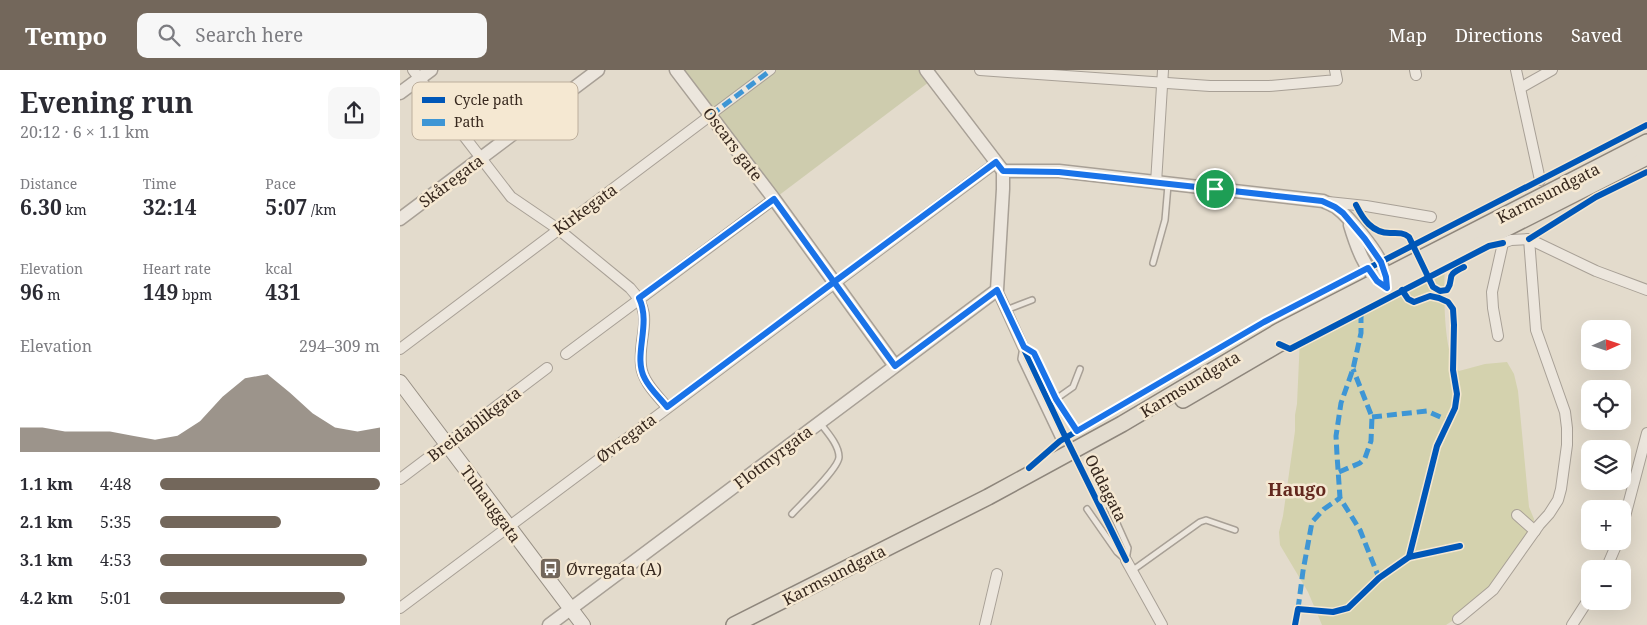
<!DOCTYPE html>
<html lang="en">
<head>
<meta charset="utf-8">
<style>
  body { margin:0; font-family:"Noto Serif",serif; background:#f7f7f7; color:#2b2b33; height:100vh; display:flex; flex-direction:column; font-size:19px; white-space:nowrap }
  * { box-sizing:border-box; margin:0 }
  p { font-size:16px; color:#7c7c81 }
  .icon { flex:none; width:28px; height:28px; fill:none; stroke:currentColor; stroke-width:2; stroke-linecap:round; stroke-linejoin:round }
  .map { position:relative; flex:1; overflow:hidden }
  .panel { display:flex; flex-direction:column; background:#fff; width:400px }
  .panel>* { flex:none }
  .needle { width:32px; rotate:87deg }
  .buttons { position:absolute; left:1181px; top:250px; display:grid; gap:10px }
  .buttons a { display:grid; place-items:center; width:50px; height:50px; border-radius:10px; background:#fff; box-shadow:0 5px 20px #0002; font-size:25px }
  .pin { position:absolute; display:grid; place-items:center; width:42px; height:42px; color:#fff; margin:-21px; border:2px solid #fff; border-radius:50%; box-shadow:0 1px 5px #0007 }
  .round { display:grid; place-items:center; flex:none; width:52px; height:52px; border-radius:10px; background:#f7f7f7 }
  .head { display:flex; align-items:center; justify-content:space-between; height:85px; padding:0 20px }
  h1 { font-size:28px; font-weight:700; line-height:38px }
  .stats { display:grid; grid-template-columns:repeat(3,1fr); gap:8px; height:85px; padding:5px 20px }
  .stats div { display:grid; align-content:center }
  .stats b { font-size:21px; font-weight:700 }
  .stats small { font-size:14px; font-weight:400 }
  .stats p { font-size:14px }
  .chart { height:140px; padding:10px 20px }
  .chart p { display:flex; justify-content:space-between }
  .chart svg { width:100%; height:90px; margin-top:5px; fill:#73675b; opacity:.7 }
  ul { padding:0 20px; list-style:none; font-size:16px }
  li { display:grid; grid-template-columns:80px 60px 1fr; align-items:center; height:38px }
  li i { height:12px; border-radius:6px; background:#73675b }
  header { display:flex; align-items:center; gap:30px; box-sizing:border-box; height:70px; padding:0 25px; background:#73675b; color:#fff }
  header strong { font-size:24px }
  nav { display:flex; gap:28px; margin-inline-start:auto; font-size:18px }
  .search { width:350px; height:45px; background:#f7f7f7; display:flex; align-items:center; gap:12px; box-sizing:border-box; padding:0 18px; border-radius:10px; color:#7c7c81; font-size:19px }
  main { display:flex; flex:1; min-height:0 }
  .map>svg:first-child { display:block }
  .green { fill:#d4d2ae }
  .cemetery { fill:#ceccae }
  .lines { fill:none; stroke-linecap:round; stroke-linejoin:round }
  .service-casing { stroke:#a8a096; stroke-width:8 }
  .pedestrian-casing { stroke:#a8a096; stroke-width:10 }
  .minor-casing { stroke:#a8a096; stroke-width:12 }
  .tertiary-casing { stroke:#a8a096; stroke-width:15 }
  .secondary-casing { stroke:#989085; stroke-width:16 }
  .primary-casing { stroke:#8e867c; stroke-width:18 }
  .service { stroke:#ece6dd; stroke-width:5 }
  .pedestrian { stroke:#ece6dd; stroke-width:8 }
  .minor { stroke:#ece6dd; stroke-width:10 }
  .tertiary { stroke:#ece6dd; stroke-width:12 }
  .secondary { stroke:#ece6dd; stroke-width:14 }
  .primary { stroke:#e3dccf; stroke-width:15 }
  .quiet { stroke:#3e96d5; stroke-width:5; stroke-dasharray:10 5; stroke-linecap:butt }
  .cycleway-casing { stroke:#f5e8d2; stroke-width:9 }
  .cycleway { stroke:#0057b8; stroke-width:6 }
  .route-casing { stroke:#fff; stroke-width:10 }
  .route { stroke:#1a73e8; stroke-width:6 }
  .labels { text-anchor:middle; stroke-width:5; stroke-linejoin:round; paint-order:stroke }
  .street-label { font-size:16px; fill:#37281e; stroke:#f5e8d2 }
  .poi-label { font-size:16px; fill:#37281e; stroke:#f5e8d2; text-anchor:start }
  .neighbourhood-label { font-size:18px; font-weight:bold; fill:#63281e; stroke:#f5e8d2 }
  .key { fill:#f5e8d2; stroke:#bcae9c; stroke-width:1 }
  .key-label { font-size:14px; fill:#37281e }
</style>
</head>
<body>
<header>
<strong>Tempo</strong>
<div class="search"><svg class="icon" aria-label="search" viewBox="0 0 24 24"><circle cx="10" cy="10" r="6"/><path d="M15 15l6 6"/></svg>Search here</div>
<nav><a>Map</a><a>Directions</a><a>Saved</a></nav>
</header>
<main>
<section class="panel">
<div class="head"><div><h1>Evening run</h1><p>20:12 · 6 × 1.1 km</p></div><a class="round"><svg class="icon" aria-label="share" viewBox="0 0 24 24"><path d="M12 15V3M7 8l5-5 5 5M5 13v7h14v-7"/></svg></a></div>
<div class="stats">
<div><p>Distance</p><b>6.30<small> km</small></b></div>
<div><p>Time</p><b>32:14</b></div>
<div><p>Pace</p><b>5:07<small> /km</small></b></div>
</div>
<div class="stats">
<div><p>Elevation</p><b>96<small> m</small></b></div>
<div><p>Heart rate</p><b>149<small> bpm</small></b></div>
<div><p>kcal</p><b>431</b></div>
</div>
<div class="chart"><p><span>Elevation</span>294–309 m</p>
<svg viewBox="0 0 160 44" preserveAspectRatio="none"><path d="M0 44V32L10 32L20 34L30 34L40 34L50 36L60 38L70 36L80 29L90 17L100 8L110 6L120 15L130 25L140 32L150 34L160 32V44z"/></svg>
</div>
<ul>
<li><b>1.1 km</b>4:48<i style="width:100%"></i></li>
<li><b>2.1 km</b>5:35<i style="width:55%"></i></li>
<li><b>3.1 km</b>4:53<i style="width:94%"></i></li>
<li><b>4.2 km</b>5:01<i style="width:84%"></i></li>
</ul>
</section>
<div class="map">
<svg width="1247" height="555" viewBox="0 0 1247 555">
  <rect width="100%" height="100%" fill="#e3dbcc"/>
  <!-- green -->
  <path class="green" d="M1045,193C1044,215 1042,287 1059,301L1085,294L1107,292L1114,304L1118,321L1129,437L1134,449L1133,461L1115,499L1096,522L1046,555H922L908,522L880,475L879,462L883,446L895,361V345L897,334L900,268Z"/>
  <!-- cemetery -->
  <path class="cemetery" d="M276,0H526L533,9L374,129Z"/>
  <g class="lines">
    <defs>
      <g id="service">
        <path d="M753,193L765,150L768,115"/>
        <path d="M606,240L632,230"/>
        <path d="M656,329L673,317L680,299"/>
        <path d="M660,371L621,289L623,277L634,283L656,329L677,361"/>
        <path d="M687,439L717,482L726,490L728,478L710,438"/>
        <path d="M392,444C401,434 439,398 439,387C439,375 427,362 420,353"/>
        <path d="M733,500L800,452L806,450L835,460"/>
      </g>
      <path id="pedestrian" d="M311,45L371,0"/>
      <g id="minor">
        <path d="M13,0L111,127L158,159L230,218C256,246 238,263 241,295C242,311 257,325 267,337"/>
        <path d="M580,0L810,16H869L937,10L935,0"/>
        <path d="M1015,0L1016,5"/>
        <path d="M1116,0L1140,110"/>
        <path d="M1120,18L1152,0"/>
        <path d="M756,113L763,0"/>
        <path d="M928,132L966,136L1031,147"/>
        <path d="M597,220L623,277"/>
        <path d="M1098,266L1093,238L1092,222L1103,173L1111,170L1129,169L1196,201L1247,220"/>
        <path d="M0,279L311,45"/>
        <path d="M166,284L374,129"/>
        <path d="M0,409L147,298"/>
        <path d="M1117,445L1135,461"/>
        <path d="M1222,458L1247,363"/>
        <path d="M726,490L762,555"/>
        <path d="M1206,499L1218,471"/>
        <path d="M0,538L597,92"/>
        <path d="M1058,549L1093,520L1139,455L1149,444L1158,430L1161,419L1167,375V358L1165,342L1136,260L1129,169"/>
        <path d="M585,555L597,504"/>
        <path d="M1172,555L1190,527"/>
      </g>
      <g id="tertiary">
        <path d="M276,0L374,129L495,296"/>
        <path d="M526,0L603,101"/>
        <path d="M0,23L31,0"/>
        <path d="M603,101H659L923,131C927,133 933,135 937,138C949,147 975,179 981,193C984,200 986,208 987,216"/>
        <path d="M0,149L198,0"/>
        <path d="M950,155C956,175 965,202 983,215"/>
        <path d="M149,555L597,220L603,119V101"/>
      </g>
      <path id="secondary" d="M0,312L183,555"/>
      <g id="primary">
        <path d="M783,330L879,274L928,249L1247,87"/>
        <path d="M334,555L588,427L722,354L879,261L1247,72"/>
      </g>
    </defs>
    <!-- service casing -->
    <use href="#service" class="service-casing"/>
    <!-- pedestrian casing -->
    <use href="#pedestrian" class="pedestrian-casing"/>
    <!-- minor casing -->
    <use href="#minor" class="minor-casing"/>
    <!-- tertiary casing -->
    <use href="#tertiary" class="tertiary-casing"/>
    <!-- secondary casing -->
    <use href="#secondary" class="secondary-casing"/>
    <!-- primary casing -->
    <use href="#primary" class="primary-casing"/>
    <!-- service -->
    <use href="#service" class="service"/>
    <!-- pedestrian -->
    <use href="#pedestrian" class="pedestrian"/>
    <!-- minor -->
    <use href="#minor" class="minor"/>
    <!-- tertiary -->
    <use href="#tertiary" class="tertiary"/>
    <!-- secondary -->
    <use href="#secondary" class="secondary"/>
    <!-- primary -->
    <use href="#primary" class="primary"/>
    <!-- quiet -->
    <g class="quiet">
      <path d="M311,45L371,0"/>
      <path d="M961,243V263L953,299L941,333L936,366L937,385L940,428L960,460L979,508"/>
      <path d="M972,347L1027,341L1049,351"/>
      <path d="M939,402L960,393L965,388L971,371L972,347L953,299"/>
      <path d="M898,539L903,501L912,452L924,439L940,428"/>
    </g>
    <defs>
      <g id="cycleway">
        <path d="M956,135C963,149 972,163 990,163C997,163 1003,162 1009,167L1033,217L1040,221L1047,220C1056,206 1043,207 1064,197"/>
        <path d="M1129,169L1196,127L1247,102"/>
        <path d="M1002,220L1008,229L1014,232L1030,226L1039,228L1048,232L1053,239L1054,255L1053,300L1057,324L1055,338L1037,376L1009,487"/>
        <path d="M879,274L890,279L1089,176L1103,173"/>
        <path d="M623,277L662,360L726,490"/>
        <path d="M629,398L660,371L864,252L1247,55"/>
        <path d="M895,555L898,539L933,542L948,538L979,508L1009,487L1060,476"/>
      </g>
    </defs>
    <!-- cycleway casing -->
    <use href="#cycleway" class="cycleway-casing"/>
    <!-- cycleway -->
    <use href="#cycleway" class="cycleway"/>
  </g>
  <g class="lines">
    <defs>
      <path id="route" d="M815,119L659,102L603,101L596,92L434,212L374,129L239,228C252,255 232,286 245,309C250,319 260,328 267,337L434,212L495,296L597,220L624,277L634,283L656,329L677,361L864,252L968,198L977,211L987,218L986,207L981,192L965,169L943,143L935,137L922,131L815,119"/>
    </defs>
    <!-- route casing -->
    <use href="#route" class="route-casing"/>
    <!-- route -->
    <use href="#route" class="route"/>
  </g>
  <!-- icons -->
  <defs>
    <symbol id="bus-square" viewBox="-11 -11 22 22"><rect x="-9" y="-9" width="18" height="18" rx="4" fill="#73675b" stroke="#f5e8d2"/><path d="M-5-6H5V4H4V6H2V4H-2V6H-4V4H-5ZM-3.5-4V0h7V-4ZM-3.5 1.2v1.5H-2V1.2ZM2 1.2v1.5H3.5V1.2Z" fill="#fff"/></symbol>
  </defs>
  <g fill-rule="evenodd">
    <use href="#bus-square" x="138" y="486" width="25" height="25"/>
  </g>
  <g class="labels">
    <!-- street labels -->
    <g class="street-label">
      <text transform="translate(333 74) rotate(53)" y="6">Oscars gate</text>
      <text transform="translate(51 111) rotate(-37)" y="6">Skåregata</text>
      <text transform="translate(1148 123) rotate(-27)" y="6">Karmsundgata</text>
      <text transform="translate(185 139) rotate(-36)" y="6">Kirkegata</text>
      <text transform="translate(790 314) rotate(-31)" y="6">Karmsundgata</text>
      <text transform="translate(74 354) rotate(-37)" y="6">Breidablikgata</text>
      <text transform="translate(226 368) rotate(-37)" y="6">Øvregata</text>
      <text transform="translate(373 387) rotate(-37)" y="6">Flotmyrgata</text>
      <text transform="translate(706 418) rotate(63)" y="6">Oddagata</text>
      <text transform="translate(91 434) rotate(54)" y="6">Tuhauggata</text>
      <text transform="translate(434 505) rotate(-27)" y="6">Karmsundgata</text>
    </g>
    <!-- poi labels -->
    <g class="poi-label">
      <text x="166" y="505">Øvregata (A)</text>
    </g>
    <!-- neighbourhood labels -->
    <g class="neighbourhood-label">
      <text x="897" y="426">Haugo</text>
    </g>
  </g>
  <!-- legend -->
  <rect x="12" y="12" width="166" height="58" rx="8" class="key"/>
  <rect x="22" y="27" width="23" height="6" fill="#0057b8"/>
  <rect x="22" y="49" width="23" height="7" fill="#3e96d5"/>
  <g class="key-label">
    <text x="54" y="35">Cycle path</text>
    <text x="54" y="57">Path</text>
  </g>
</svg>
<div class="buttons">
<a><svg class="needle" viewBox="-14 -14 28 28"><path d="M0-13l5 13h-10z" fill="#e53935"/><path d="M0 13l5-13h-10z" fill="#7c7c81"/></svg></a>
<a><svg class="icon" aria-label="locate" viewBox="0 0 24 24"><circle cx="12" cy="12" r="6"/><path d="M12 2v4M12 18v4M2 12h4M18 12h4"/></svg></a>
<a><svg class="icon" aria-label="layers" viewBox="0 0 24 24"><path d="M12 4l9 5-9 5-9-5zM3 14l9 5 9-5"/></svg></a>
<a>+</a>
<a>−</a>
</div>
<div class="pin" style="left:815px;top:119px;background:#1e9e55"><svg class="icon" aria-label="arrive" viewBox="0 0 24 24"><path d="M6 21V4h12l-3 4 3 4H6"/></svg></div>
</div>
</main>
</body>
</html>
